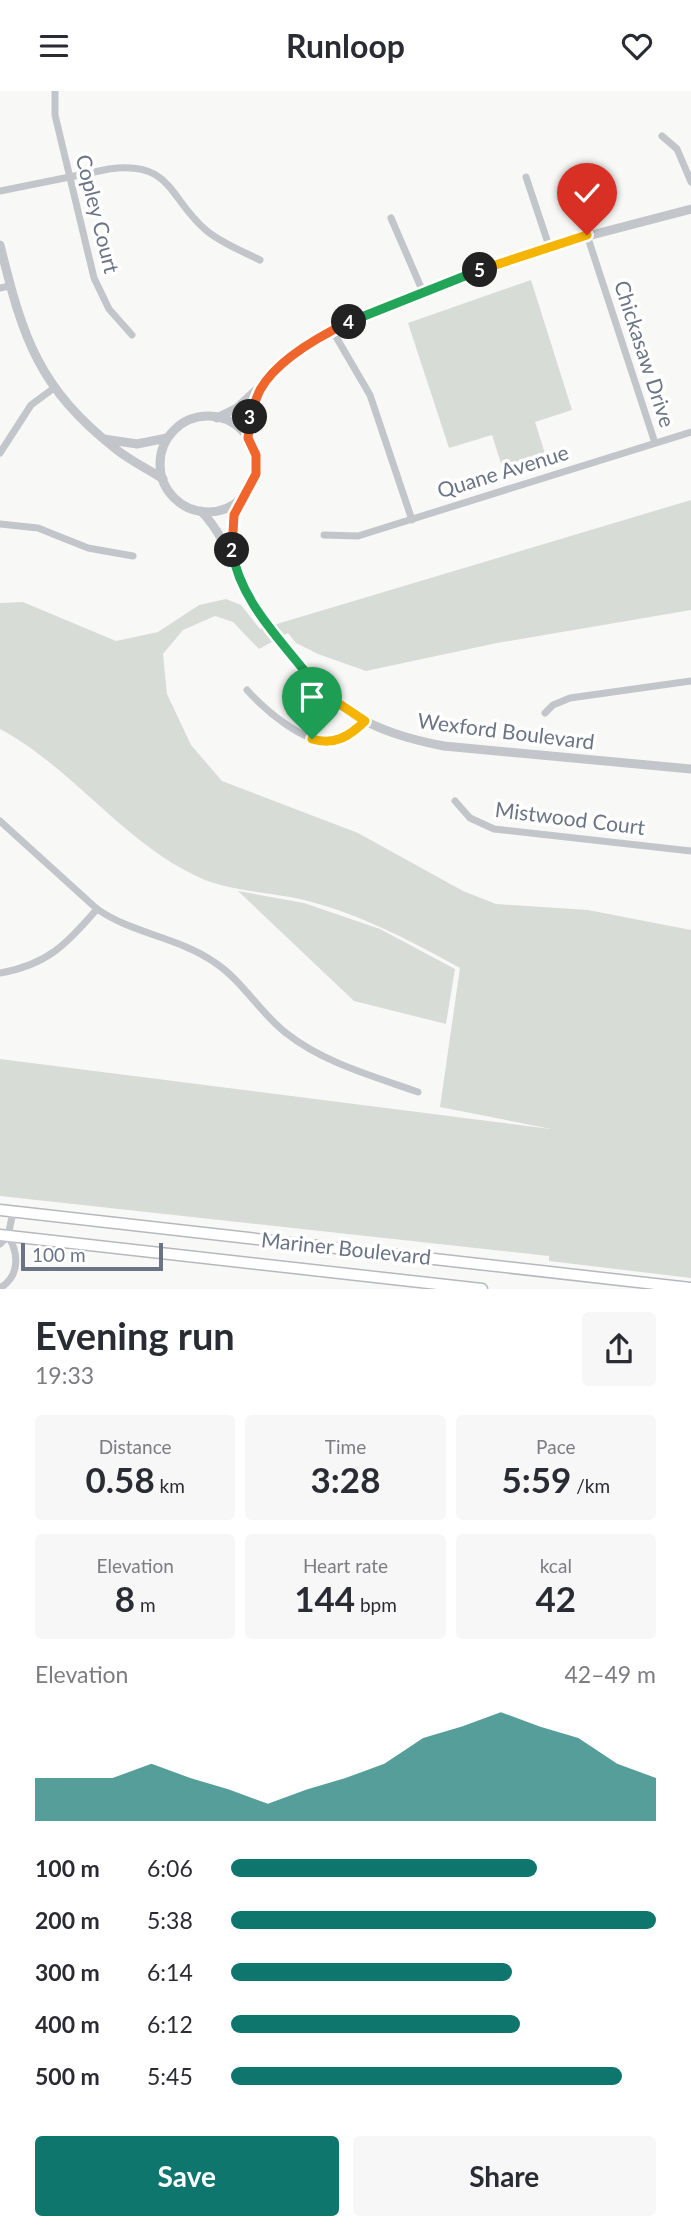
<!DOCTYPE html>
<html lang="en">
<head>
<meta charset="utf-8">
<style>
  body { margin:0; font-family:Lato,sans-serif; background:#f7f7f7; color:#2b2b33; height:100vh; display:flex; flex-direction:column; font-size:26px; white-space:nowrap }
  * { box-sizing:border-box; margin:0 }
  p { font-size:23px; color:#7c7c81 }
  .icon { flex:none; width:38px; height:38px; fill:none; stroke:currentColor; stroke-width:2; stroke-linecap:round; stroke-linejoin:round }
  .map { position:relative; height:1198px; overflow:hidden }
  .drawer { display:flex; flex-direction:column; background:#fff; flex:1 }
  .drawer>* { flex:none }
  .scale { position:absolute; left:21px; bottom:18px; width:142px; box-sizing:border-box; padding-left:7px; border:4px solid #6a7484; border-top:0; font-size:19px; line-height:24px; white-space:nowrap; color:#6a7484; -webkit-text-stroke:5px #fff; paint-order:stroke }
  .pin { position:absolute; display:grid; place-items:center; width:60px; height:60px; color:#fff; margin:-72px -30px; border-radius:50% 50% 50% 0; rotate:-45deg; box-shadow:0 0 7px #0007 }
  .pin .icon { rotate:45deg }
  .km { position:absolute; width:35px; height:35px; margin:-18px; border-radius:50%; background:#222; color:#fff; font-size:19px; line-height:35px; text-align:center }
  .round { display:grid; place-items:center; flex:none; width:74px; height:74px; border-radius:7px; background:#f7f7f7 }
  .summary { display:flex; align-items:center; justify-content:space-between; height:119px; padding:0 35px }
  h1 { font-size:38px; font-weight:700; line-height:52px }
  .stats { display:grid; grid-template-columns:repeat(3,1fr); gap:10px; height:119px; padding:7px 35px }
  .stats div { display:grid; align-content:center; border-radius:7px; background:#f7f7f7; text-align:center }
  .stats b { font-size:35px; font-weight:700 }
  .stats small { font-size:19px; font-weight:400 }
  .stats p { font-size:19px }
  .chart { height:196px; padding:14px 35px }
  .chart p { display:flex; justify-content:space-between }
  .chart svg { width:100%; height:126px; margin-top:7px; fill:#0f766e; opacity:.7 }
  .action { display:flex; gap:14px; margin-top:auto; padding:14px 35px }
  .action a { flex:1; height:80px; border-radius:7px; background:#0f766e; color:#fff; font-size:28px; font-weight:700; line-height:80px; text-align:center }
  .action a+a { background:#f7f7f7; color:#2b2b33 }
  ul { padding:0 35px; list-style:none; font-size:23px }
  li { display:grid; grid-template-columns:112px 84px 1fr; align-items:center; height:52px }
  li i { height:18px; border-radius:9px; background:#0f766e }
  header { display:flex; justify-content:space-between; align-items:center; height:91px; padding:0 35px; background:#fff; font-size:32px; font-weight:700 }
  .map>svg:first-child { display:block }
  .green { fill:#d7ddd6 }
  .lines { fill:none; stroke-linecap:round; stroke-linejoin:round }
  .secondary-casing { stroke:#b5b8bd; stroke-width:13 }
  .minor { stroke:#c2c5c9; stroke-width:7 }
  .tertiary { stroke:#c2c5c9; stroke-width:9 }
  .secondary { stroke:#fff; stroke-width:10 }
  .split-1-casing { stroke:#fff; stroke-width:14 }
  .split-2-casing { stroke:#fff; stroke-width:14 }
  .split-3-casing { stroke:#fff; stroke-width:14 }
  .split-4-casing { stroke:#fff; stroke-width:14 }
  .split-5-casing { stroke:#fff; stroke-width:14 }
  .split-6-casing { stroke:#fff; stroke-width:14 }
  .split-1 { stroke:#f5b400; stroke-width:9 }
  .split-2 { stroke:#22a559; stroke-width:9 }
  .split-3 { stroke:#f0652b; stroke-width:9 }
  .split-4 { stroke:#f0652b; stroke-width:9 }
  .split-5 { stroke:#22a559; stroke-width:9 }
  .split-6 { stroke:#f5b400; stroke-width:9 }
  .labels { text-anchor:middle; stroke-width:7; stroke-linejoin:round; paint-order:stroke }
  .street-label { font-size:21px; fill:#6a7484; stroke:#fff }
</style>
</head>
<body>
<header><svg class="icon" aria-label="menu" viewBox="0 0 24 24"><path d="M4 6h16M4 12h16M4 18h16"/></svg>Runloop<svg class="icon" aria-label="heart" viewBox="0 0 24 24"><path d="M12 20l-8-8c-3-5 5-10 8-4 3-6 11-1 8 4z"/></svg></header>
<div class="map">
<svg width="691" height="1198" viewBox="0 0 691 1198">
  <rect width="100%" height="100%" fill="#f8f8f6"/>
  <!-- green -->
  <g class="green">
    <path d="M531,189L572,319L535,331L548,372L505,385L492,344L449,357L408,232Z"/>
    <path d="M691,409V519L497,552L366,580L318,563L296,552L288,542L259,558L233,531L215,525L183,539L163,563L167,603L191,654L222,690L358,742L463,800L496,813L588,819L691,839V1187L549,1170V1165L0,1105V968L551,1038L440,1016L460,877C409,849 360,823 304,809C275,802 232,800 205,789C125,755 75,678 0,638V512L23,511L116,550L158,541L199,514L226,508L241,514L260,538Z"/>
    <path d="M238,800L304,812L380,838L455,878L446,933L354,910Z"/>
  </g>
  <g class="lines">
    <defs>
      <g id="secondary">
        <path d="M0,1119L691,1197"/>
        <path d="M0,1144L482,1198"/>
      </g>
    </defs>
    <!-- secondary casing -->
    <use href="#secondary" class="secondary-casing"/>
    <!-- minor -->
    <g class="minor">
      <path d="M55,0V24L94,187L109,218L132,244"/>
      <path d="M662,45L677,58L691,91"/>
      <path d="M526,86L549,155"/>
      <path d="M0,100L109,78C173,69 169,109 207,140C223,153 242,160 260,169"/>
      <path d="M391,127L423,201"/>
      <path d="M587,144L655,352"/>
      <path d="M0,197L9,195"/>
      <path d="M332,239L370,304L412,429"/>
      <path d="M0,362L31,314L54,297"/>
      <path d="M0,433L38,437L88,457L133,465"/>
      <path d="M324,444L358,445L691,341"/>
      <path d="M247,599C264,618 306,655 333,650C347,648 356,639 365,630"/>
      <path d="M545,622L553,614L570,607L691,590"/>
      <path d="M455,710L470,727L494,738L691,760"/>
      <path d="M0,730L97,818C133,843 178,846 214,871C243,890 259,921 286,942C324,972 373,985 418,1001"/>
      <path d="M0,882C47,874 67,853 97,818"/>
      <path d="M0,1153L8,1145L13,1121"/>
      <path d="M0,1197C20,1185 19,1162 8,1145"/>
    </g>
    <!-- tertiary -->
    <g class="tertiary">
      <path d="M0,154C23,247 38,297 117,359C131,370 148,378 163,388"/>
      <circle cx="208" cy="373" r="48"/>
      <path d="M217,327L237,317L293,265L313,250L353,229L538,158L691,118"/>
      <path d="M248,347L250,326L260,300"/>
      <path d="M104,348L137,353L167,347"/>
      <path d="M201,420C225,445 232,474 248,503C259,524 274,542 289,560C336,620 369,641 444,655L691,678"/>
      <path d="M232,460V433L241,409"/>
    </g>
    <!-- secondary -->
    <use href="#secondary" class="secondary"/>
  </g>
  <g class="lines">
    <defs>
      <path id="split-1" d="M303,578L332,608L365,630C350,645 334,655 312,648"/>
      <path id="split-2" d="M232,459C239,506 275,543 303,578"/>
      <path id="split-3" d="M232,459L234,424L256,383V364L248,347L250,326"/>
      <path id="split-4" d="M250,326C253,317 256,307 260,299C276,270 320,245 349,231"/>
      <path id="split-5" d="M349,231L480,179"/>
      <path id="split-6" d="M480,179L587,144"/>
    </defs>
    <!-- split-1 casing -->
    <use href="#split-1" class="split-1-casing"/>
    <!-- split-2 casing -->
    <use href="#split-2" class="split-2-casing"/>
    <!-- split-3 casing -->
    <use href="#split-3" class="split-3-casing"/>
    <!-- split-4 casing -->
    <use href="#split-4" class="split-4-casing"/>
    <!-- split-5 casing -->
    <use href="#split-5" class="split-5-casing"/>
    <!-- split-6 casing -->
    <use href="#split-6" class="split-6-casing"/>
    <!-- split-1 -->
    <use href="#split-1" class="split-1"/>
    <!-- split-2 -->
    <use href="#split-2" class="split-2"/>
    <!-- split-3 -->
    <use href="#split-3" class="split-3"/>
    <!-- split-4 -->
    <use href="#split-4" class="split-4"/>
    <!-- split-5 -->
    <use href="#split-5" class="split-5"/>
    <!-- split-6 -->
    <use href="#split-6" class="split-6"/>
  </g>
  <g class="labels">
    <!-- street labels -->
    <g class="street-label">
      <text transform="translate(97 123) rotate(76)" y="7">Copley Court</text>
      <text transform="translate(644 263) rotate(72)" y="7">Chickasaw Drive</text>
      <text transform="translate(503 381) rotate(-17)" y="7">Quane Avenue</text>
      <text transform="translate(506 641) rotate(7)" y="7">Wexford Boulevard</text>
      <text transform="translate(570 728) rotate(7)" y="7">Mistwood Court</text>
      <text transform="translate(346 1158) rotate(6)" y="7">Mariner Boulevard</text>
    </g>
  </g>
</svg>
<div class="scale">100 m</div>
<div class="pin" style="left:312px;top:648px;background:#1e9e55"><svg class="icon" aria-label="arrive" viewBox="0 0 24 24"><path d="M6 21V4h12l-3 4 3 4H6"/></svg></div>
<div class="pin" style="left:587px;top:144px;background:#d93025"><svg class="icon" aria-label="check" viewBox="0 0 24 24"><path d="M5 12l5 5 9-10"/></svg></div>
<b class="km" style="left:232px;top:459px">2</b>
<b class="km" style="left:250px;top:326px">3</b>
<b class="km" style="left:349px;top:231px">4</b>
<b class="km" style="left:480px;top:179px">5</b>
</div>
<section class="drawer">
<div class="summary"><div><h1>Evening run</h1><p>19:33</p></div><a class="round"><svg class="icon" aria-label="share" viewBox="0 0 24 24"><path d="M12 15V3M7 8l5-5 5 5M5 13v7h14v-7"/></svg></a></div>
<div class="stats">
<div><p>Distance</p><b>0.58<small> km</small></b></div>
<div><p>Time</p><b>3:28</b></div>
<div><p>Pace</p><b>5:59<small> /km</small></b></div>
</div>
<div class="stats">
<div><p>Elevation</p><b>8<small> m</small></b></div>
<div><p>Heart rate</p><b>144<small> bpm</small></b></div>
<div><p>kcal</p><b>42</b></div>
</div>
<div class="chart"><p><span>Elevation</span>42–49 m</p>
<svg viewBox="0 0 160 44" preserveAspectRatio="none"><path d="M0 44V29L10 29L20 29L30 24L40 29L50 33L60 38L70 33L80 29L90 24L100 15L110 11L120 6L130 11L140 15L150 24L160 29V44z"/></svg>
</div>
<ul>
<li><b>100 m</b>6:06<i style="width:72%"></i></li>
<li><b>200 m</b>5:38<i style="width:100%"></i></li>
<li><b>300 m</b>6:14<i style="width:66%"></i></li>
<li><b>400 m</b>6:12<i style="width:68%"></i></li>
<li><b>500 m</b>5:45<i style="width:92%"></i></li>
</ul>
<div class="action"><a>Save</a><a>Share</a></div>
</section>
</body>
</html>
